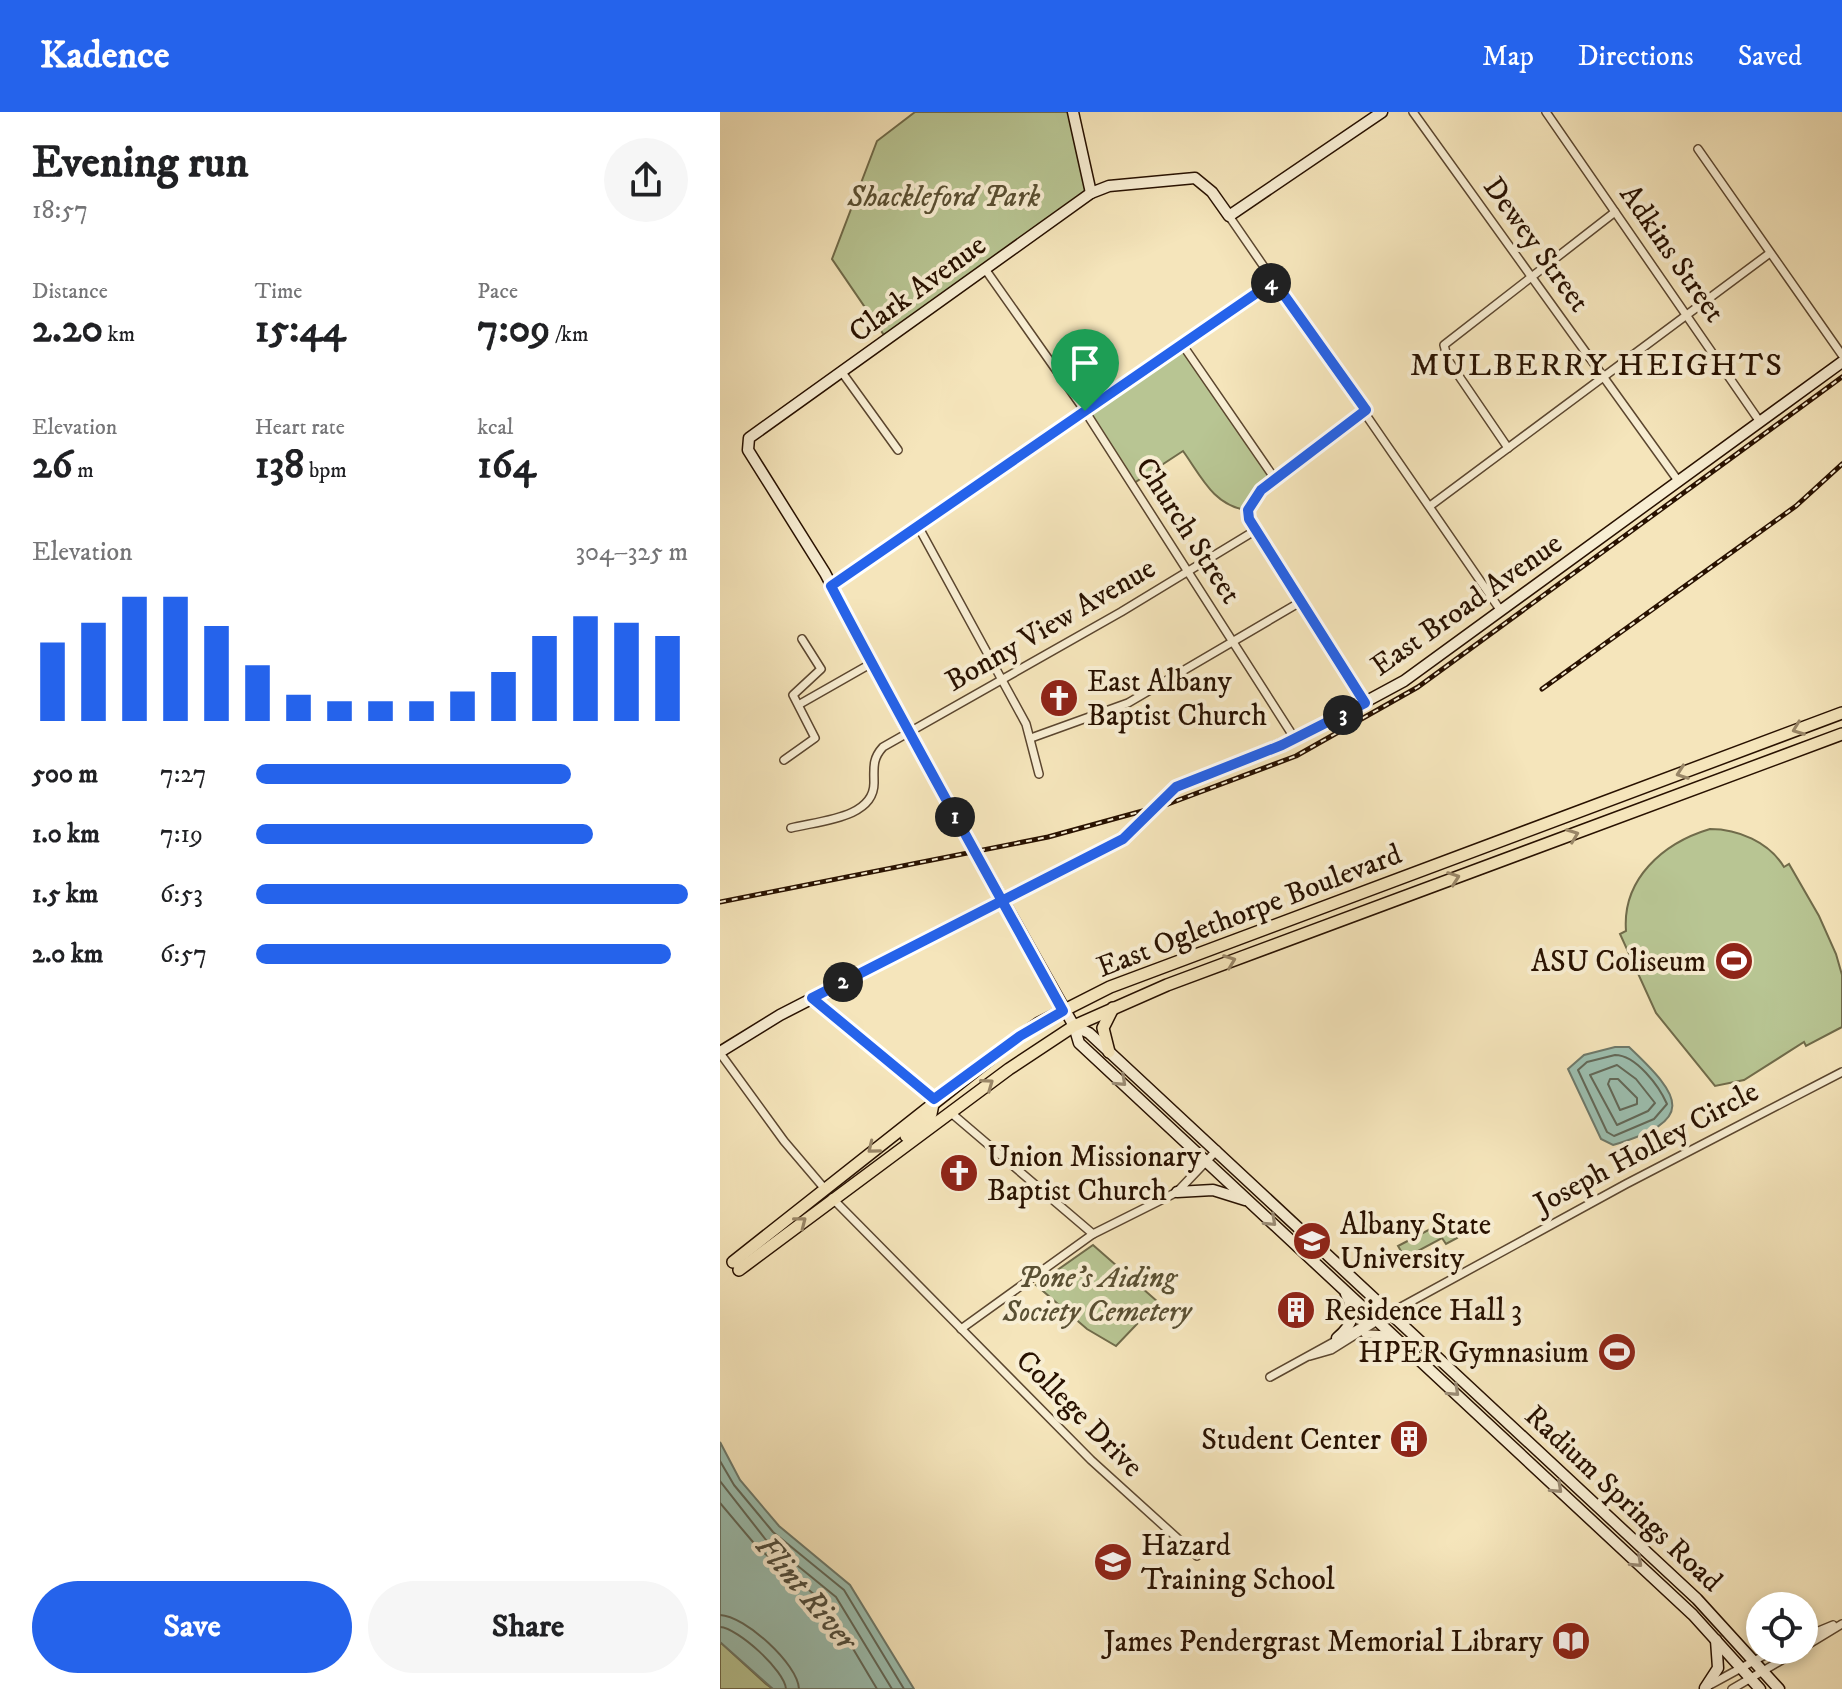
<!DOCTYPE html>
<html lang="en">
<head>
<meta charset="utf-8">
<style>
  body { margin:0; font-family:"IM FELL DW Pica",serif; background:#f6f6f6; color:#202124; height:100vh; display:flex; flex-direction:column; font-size:30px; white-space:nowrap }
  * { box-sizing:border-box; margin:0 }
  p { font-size:26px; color:#757577 }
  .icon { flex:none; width:44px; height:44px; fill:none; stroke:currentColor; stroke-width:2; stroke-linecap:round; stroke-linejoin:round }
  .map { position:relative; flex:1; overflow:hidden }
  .drawer { display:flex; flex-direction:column; background:#fff; width:720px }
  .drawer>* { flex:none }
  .fabs { position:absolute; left:1026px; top:1480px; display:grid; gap:16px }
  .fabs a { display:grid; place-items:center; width:72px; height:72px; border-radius:50%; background:#fff; box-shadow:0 4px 12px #0003; font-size:40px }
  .pin { position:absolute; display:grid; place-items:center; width:68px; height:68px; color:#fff; margin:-82px -34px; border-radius:50% 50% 50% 0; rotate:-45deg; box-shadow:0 0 8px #0007 }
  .pin .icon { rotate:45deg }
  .km { position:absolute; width:40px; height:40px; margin:-20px; border-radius:50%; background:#222; color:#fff; font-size:22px; line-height:40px; text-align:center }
  .round { display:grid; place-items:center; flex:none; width:84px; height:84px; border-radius:42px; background:#f6f6f6 }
  .summary { display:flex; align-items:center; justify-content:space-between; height:136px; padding:0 32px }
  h1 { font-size:44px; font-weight:800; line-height:60px }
  .stats { display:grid; grid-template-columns:repeat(3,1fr); gap:12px; height:136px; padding:8px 32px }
  .stats div { display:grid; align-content:center }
  .stats b { font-size:40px; font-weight:800 }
  .stats small { font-size:22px; font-weight:400 }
  .stats p { font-size:22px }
  .chart { height:224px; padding:16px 32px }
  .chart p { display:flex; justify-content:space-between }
  .chart svg { width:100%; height:144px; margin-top:8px; stroke:#2563eb; stroke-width:6 }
  .cta { display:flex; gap:16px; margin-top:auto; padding:16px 32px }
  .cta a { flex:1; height:92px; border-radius:48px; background:#2563eb; color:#fff; font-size:32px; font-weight:800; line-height:92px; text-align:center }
  .cta a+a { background:#f6f6f6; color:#202124 }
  ul { padding:0 32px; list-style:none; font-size:26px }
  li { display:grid; grid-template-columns:128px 96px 1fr; align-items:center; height:60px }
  li i { height:20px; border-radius:10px; background:#2563eb }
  header { display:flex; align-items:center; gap:48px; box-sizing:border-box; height:112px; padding:0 40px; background:#2563eb; color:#fff }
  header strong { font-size:38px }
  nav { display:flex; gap:44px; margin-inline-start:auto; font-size:28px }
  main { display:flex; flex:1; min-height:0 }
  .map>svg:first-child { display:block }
  .green { fill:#b8c593; stroke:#706b4a; stroke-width:2 }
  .water { fill:#9cbfb0; stroke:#6e796a; stroke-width:2 }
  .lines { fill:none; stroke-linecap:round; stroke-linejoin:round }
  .shore { stroke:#626858; stroke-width:2 }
  .street-casing { stroke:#5b462f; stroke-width:10 }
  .secondary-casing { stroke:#281100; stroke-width:13 }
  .primary-casing { stroke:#281100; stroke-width:14 }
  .street { stroke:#f8eed3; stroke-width:7 }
  .secondary { stroke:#f8eed3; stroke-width:10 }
  .primary { stroke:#f5e5bb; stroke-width:11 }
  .rail-casing { stroke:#281100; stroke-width:5 }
  .rail { stroke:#f8eed3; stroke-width:2; stroke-dasharray:6; stroke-linecap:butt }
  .oneway { stroke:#998667 }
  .oneway2 { stroke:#9a8b74 }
  .route-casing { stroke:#fff; stroke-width:16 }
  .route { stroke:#2563eb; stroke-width:10 }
  .labels { text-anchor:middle; stroke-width:8; stroke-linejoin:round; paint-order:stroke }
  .park-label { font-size:30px; font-style:italic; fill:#5a5033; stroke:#f8eed3 }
  .street-label { font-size:30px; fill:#281100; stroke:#f8eed3 }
  .poi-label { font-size:30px; fill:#281100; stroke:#f8eed3; text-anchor:start }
  .neighbourhood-label { font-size:32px; letter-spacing:2px; fill:#281100; stroke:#f8eed3 }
  .water-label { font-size:32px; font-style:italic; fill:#514e3e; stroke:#f8eed3 }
</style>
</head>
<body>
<header>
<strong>Kadence</strong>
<nav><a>Map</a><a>Directions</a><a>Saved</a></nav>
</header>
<main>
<section class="drawer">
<div class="summary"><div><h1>Evening run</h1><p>18:57</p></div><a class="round"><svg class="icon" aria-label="share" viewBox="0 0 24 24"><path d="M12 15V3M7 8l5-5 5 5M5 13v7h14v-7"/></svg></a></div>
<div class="stats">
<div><p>Distance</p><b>2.20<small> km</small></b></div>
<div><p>Time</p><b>15:44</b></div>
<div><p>Pace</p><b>7:09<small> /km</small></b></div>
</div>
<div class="stats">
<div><p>Elevation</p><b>26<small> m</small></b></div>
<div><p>Heart rate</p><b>138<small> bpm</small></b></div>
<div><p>kcal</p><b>164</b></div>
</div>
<div class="chart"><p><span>Elevation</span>304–325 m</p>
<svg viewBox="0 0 160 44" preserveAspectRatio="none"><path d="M5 44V20M15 44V14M25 44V6M35 44V6M45 44V15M55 44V27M65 44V36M75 44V38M85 44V38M95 44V38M105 44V35M115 44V29M125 44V18M135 44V12M145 44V14M155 44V18"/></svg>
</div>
<ul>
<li><b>500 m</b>7:27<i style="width:73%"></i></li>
<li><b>1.0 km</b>7:19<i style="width:78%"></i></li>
<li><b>1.5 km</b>6:53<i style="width:100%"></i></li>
<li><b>2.0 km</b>6:57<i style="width:96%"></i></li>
</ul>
<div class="cta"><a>Save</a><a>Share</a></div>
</section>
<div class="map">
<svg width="1122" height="1577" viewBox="0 0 1122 1577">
  <rect width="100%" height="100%" fill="#f5e5bb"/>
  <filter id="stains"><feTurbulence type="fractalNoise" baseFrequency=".0025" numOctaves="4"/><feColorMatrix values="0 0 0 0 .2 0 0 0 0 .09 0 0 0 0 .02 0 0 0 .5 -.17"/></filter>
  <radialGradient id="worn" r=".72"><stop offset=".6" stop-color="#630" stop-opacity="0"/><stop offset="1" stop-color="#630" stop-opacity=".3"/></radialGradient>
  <!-- green -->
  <g class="green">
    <path d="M195,0H350L369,80L166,226L112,147L157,29Z"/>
    <path d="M462,233L552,366L530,387L526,398C493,393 481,364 463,339L411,373L366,299Z"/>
    <path d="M990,717C1018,717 1049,730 1064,755L1069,752L1099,804L1116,842L1122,863V915L1086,934L1084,930L1024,968L995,974L936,901L900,822L906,819C902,767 943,731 990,717Z"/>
    <path d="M729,1111L737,1126L726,1132L722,1126L685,1146L678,1134L716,1114L718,1117Z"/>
    <path d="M373,1133L438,1190L396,1234L367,1217L316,1173Z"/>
    <path d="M0,1530L46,1572L53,1577H0Z"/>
  </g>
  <!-- water -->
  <g class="water">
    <path d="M895,935H909C963,986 976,1008 893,1033L881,1027L848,957L864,943Z"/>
    <path d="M0,1330L20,1368L59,1414L130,1473L194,1577H53L0,1530Z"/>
  </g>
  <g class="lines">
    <!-- shore -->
    <g class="shore">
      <path d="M895,943C916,943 939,974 947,992L934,1007L894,1024L887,1020L858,958L867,950Z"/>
      <path d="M897,953L916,967L935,991L928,999L897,1013L870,963Z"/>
      <path d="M890,967H898L917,986V992L900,998L888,972Z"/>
      <path d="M0,1349L14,1373L53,1420L124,1478L184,1577"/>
      <path d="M0,1369L46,1428L116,1485L172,1577"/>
      <path d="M0,1391L38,1436L107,1493L157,1577"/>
      <path d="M0,1503C25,1504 78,1552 79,1577"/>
      <path d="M0,1515C18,1516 65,1559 66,1577"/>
    </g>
    <defs>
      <g id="street">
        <path d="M693,0L959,370"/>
        <path d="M826,0L1040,310"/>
        <path d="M978,37L1122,243"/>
        <path d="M509,104L781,499"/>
        <path d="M265,157L365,299L575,627"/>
        <path d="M462,232L555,367"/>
        <path d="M121,259L178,338"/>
        <path d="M788,336L728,248L724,233L895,100"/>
        <path d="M710,394L1050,141"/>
        <path d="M198,414L306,612L319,662"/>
        <path d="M111,474L554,169"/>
        <path d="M645,591L529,407L528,398L541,378L646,298"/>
        <path d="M80,592L152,551"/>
        <path d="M311,626L408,591L582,489"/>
        <path d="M64,648L95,626L73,583L101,557L82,527"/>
        <path d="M71,716C97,709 154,707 154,671C154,656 152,647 163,635L401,500L536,418"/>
        <path d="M92,886L214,987"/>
        <path d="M0,941L64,1029L104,1076"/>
        <path d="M230,1000L373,1122"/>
        <path d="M112,1086L371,1348L477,1444"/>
        <path d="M241,1217L373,1122L457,1080L497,1038"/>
        <path d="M645,1222L672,1223"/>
        <path d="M590,1244L611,1238L670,1201L906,1072L1122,960"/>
        <path d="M550,1265L650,1210"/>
        <path d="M1084,1525L1113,1513"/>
        <path d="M1084,1535L1122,1512"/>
        <path d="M988,1574L1054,1538"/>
        <path d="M1012,1577L1079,1538"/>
      </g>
      <g id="secondary">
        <path d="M353,0L371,81"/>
        <path d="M662,0L509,104L492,80L475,66L389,74L371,81L29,326L28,338L105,461L188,620L354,914L359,931L973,1503L1040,1577"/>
        <path d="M354,914L369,921L977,1487L1059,1577"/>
        <path d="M0,940L60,903L403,727L456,675L584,623L684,569L1122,250"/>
        <path d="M457,1080L493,1078L525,1088"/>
        <path d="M617,1226C634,1212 636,1201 626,1182"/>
        <path d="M985,1576L998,1556L996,1528"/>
      </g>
      <g id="primary">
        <path d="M389,940L383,916L393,896"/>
        <path d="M186,1024L211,1002L214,987"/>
        <path d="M13,1150L284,936L319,911L390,875L1122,601"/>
        <path d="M19,1158L289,957L354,914L447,873L1122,622"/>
      </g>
    </defs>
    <!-- street casing -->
    <use href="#street" class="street-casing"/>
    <!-- secondary casing -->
    <use href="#secondary" class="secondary-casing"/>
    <!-- primary casing -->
    <use href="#primary" class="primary-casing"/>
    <!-- street -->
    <use href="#street" class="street"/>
    <!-- secondary -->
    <use href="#secondary" class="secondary"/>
    <!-- primary -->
    <use href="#primary" class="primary"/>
    <defs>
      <g id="rail">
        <path d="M822,577L1076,394L1122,352"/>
        <path d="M0,790L328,725L448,692L576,644L698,575L1122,265"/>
      </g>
    </defs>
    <!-- rail casing -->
    <use href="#rail" class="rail-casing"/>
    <!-- rail -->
    <use href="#rail" class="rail"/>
  </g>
  <!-- one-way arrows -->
  <defs><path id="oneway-chevron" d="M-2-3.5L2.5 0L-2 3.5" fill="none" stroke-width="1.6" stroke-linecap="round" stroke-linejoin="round" transform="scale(2)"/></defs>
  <g class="oneway">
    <use href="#oneway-chevron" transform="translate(1078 617) rotate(159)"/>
    <use href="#oneway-chevron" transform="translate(962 661) rotate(160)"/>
    <use href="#oneway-chevron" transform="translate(853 723) rotate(-21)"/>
    <use href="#oneway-chevron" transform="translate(734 766) rotate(-20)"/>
    <use href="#oneway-chevron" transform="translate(510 849) rotate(-21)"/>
    <use href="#oneway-chevron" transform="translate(268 972) rotate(-36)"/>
    <use href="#oneway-chevron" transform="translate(153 1036) rotate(141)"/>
    <use href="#oneway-chevron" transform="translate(81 1110) rotate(-38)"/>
  </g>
  <g class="oneway2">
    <use href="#oneway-chevron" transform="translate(401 969) rotate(43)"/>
    <use href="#oneway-chevron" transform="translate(551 1109) rotate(43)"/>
    <use href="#oneway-chevron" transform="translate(734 1279) rotate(43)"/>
    <use href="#oneway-chevron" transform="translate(837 1376) rotate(43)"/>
    <use href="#oneway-chevron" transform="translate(917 1450) rotate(43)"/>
  </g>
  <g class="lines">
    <defs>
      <path id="route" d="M365,299L111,474C186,617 265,758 343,899L300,924L214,987L92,886L403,727L456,675L562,633L645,591L529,407L528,398L541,378L646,298L554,169L365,299"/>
    </defs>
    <!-- route casing -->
    <use href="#route" class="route-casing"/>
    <!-- route -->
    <use href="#route" class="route"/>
  </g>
  <!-- icons -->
  <defs>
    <symbol id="church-disc" viewBox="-11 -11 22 22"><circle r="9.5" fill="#8f2418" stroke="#f8eed3"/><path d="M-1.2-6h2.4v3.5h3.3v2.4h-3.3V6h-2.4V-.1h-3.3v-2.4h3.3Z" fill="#fff"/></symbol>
    <symbol id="stadium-disc" viewBox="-11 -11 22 22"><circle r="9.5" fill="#8f2418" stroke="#f8eed3"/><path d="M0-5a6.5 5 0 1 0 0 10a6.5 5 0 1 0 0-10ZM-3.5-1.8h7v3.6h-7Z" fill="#fff"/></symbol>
    <symbol id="university-disc" viewBox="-11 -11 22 22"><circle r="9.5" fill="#8f2418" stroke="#f8eed3"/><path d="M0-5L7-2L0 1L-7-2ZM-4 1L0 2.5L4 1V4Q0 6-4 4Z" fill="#fff"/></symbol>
    <symbol id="building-disc" viewBox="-11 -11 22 22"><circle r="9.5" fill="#8f2418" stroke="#f8eed3"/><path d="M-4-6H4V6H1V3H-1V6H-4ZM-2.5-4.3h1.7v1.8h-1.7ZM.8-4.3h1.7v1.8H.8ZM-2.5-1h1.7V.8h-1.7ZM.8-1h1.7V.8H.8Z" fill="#fff"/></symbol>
    <symbol id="school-disc" viewBox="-11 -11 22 22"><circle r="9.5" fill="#8f2418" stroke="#f8eed3"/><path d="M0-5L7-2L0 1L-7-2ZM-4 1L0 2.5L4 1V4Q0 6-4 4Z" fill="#fff"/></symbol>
    <symbol id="library-disc" viewBox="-11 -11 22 22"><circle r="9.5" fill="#8f2418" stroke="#f8eed3"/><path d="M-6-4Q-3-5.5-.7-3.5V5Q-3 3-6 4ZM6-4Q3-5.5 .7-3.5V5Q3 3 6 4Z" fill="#fff"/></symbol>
  </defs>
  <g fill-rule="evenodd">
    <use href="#church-disc" x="317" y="564" width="44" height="44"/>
    <use href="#stadium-disc" x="992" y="827" width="44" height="44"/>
    <use href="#church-disc" x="217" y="1039" width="44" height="44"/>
    <use href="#university-disc" x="570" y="1107" width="44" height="44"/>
    <use href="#building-disc" x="554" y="1176" width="44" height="44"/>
    <use href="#stadium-disc" x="875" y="1218" width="44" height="44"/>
    <use href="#building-disc" x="667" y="1305" width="44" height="44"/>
    <use href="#school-disc" x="371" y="1428" width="44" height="44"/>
    <use href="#library-disc" x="829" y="1507" width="44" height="44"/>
  </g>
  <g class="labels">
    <!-- park labels -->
    <g class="park-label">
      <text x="224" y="94">Shackleford Park</text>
      <text x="377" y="1175">Pone's Aiding<tspan x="377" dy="34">Society Cemetery</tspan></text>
    </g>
    <!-- street labels -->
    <g class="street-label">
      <text transform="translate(817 132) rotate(54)" y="10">Dewey Street</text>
      <text transform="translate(953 141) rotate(55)" y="10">Adkins Street</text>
      <text transform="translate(197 176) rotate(-36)" y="10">Clark Avenue</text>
      <text transform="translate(469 418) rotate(57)" y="10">Church Street</text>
      <text transform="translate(746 492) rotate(-35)" y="10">East Broad Avenue</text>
      <text transform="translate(330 512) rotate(-30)" y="10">Bonny View Avenue</text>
      <text transform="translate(529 798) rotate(-21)" y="10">East Oglethorpe Boulevard</text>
      <text transform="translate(926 1035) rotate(-28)" y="10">Joseph Holley Circle</text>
      <text transform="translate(360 1301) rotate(45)" y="10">College Drive</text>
      <text transform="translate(904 1386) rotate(43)" y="10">Radium Springs Road</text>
    </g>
    <!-- poi labels -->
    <g class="poi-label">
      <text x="367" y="579">East Albany<tspan x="367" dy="34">Baptist Church</tspan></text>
      <text x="986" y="859" text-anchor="end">ASU Coliseum</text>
      <text x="267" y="1054">Union Missionary<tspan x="267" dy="34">Baptist Church</tspan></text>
      <text x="620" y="1122">Albany State<tspan x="620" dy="34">University</tspan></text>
      <text x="604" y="1208">Residence Hall 3</text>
      <text x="869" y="1250" text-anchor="end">HPER Gymnasium</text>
      <text x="661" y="1337" text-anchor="end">Student Center</text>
      <text x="421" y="1443">Hazard<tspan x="421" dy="34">Training School</tspan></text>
      <text x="823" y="1539" text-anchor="end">James Pendergrast Memorial Library</text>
    </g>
    <!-- neighbourhood labels -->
    <g class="neighbourhood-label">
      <text x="877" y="263">MULBERRY HEIGHTS</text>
    </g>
    <!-- water labels -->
    <g class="water-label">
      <text transform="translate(87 1480) rotate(50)" y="11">Flint River</text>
    </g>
  </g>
  <rect width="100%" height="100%" filter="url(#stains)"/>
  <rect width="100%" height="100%" fill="url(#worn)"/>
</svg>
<div class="fabs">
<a><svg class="icon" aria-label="locate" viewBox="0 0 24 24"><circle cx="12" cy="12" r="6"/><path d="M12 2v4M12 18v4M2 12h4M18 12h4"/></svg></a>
</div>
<div class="pin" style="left:365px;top:299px;background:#1e9e55"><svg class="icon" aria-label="arrive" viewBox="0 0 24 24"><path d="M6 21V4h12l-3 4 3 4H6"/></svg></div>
<b class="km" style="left:235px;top:705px">1</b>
<b class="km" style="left:123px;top:870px">2</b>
<b class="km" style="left:623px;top:603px">3</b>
<b class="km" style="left:551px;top:171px">4</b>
</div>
</main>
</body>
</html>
